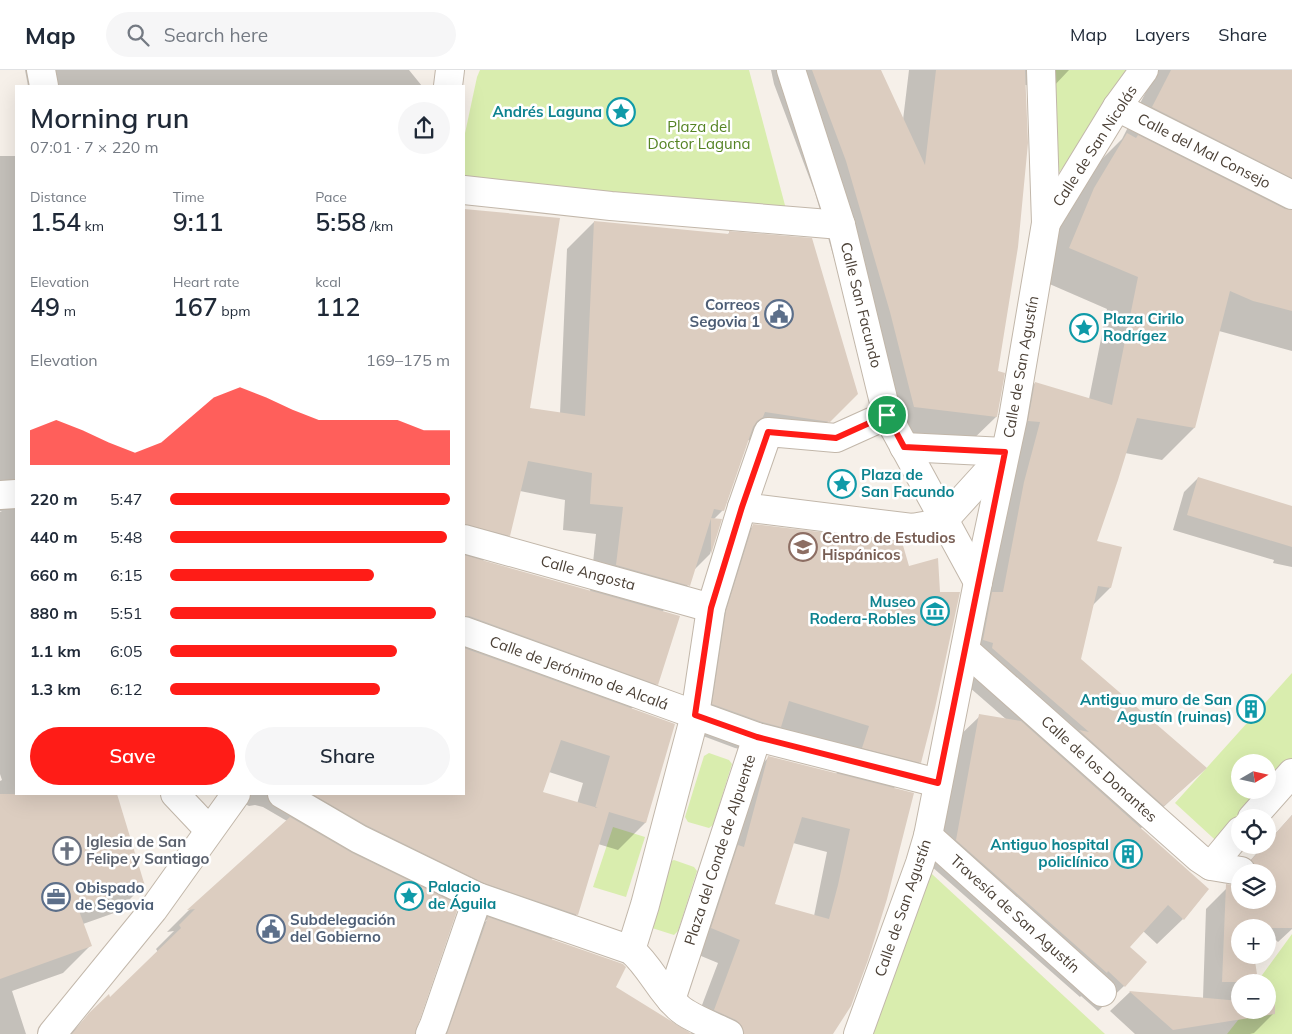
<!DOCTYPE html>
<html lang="en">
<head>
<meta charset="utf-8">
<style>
  body { margin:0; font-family:Mulish,sans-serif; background:#f6f6f7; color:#1f2937; height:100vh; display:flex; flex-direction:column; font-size:19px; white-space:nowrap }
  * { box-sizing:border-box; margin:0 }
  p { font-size:16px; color:#747a83 }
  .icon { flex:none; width:28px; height:28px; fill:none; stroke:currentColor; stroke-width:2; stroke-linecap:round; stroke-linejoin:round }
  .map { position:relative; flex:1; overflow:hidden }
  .sheet { position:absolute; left:15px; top:15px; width:450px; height:710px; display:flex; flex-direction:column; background:#fff; border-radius:0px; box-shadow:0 5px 20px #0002 }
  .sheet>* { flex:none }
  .needle { width:32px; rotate:81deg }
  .tools { position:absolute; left:1231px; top:684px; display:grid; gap:10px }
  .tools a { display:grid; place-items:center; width:45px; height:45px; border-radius:50%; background:#fff; box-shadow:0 5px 20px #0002; font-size:25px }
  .pin { position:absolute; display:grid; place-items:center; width:42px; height:42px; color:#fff; margin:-21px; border:2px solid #fff; border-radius:50%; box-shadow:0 1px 5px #0007 }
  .round { display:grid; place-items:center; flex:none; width:52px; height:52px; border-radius:26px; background:#f6f6f7 }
  .head { display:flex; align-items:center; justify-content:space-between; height:85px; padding:0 15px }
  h1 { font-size:28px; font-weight:600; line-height:38px }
  .figures { display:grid; grid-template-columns:repeat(3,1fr); gap:8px; height:85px; padding:5px 15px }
  .figures div { display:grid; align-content:center }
  .figures b { font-size:25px; font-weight:600 }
  .figures small { font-size:14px; font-weight:400 }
  .figures p { font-size:14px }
  .chart { height:140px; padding:10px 15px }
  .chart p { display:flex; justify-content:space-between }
  .chart svg { width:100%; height:90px; margin-top:5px; fill:#ff1c17; opacity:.7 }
  .action { display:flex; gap:10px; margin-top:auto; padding:10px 15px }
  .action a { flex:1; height:58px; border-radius:30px; background:#ff1c17; color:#fff; font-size:20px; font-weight:600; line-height:58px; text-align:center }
  .action a+a { background:#f6f6f7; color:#1f2937 }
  ul { padding:0 15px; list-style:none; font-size:16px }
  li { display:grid; grid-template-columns:80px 60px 1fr; align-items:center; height:38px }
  li i { height:12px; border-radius:6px; background:#ff1c17 }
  header { display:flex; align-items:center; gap:30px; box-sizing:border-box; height:70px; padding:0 25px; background:#fff; border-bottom:1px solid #e0e1e3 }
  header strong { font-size:24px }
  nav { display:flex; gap:28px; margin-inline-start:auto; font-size:18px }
  .search { width:350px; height:45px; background:#f6f6f7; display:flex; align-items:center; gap:12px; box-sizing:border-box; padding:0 18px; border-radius:28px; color:#747a83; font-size:19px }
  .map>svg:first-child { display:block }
  .green { fill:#d9edae; fill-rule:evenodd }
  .shadow { fill:#0003; fill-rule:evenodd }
  .building { fill:#dccdc0; fill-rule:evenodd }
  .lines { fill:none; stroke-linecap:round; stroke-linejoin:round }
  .street-casing { stroke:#c2b7aa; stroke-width:30 }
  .street { stroke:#fff; stroke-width:28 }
  .route-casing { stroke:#fff; stroke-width:10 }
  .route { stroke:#ff1c17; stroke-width:6 }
  .labels { text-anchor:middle; stroke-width:5; stroke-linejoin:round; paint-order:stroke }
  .culture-label { font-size:15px; font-weight:bold; fill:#0d838f; stroke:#fff; text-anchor:end }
  .park-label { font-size:15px; fill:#548323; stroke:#fff }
  .street-label { font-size:15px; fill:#4b4036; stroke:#fff }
  .service-label { font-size:15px; font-weight:bold; fill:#4e5e75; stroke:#fff; text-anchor:start }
  .education-label { font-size:15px; font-weight:bold; fill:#785e54; stroke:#fff; text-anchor:start }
  .worship-label { font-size:15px; font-weight:bold; fill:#5b616d; stroke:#fff; text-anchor:start }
</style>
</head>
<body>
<header>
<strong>Map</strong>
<div class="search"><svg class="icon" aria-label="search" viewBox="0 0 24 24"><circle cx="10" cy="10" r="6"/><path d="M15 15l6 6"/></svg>Search here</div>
<nav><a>Map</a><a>Layers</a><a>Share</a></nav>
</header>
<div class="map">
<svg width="1292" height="964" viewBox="0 0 1292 964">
  <rect width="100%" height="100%" fill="#f6f0e9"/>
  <!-- green -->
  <g class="green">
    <path d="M480,0H749L786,139L477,111L464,105V68L477,7Z"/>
    <path d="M1051,0H1140L1119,30L1055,107Z"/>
    <path d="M1292,603V703L1224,778L1175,733ZM1240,692H1268V720H1240Z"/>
    <path d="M709,683L729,690L732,694L713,755L709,758L688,752L685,747L704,686Z"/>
    <path d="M613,757L645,767L626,827L593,817Z"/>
    <path d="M674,790L694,797L697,801L678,861L674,865L652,858L649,854L669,792Z"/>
    <path d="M920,793L1105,964H858Z"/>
    <path d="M1292,864V964H1227L1246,940H1268V912H1257Z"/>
  </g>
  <!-- shadow -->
  <g class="shadow">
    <path d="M25,0H409L422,16H28Z"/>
    <path d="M771,0H880L903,50L909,0H1069L1053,17L1025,15L997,302L996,347L964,378L882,368L859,274L815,123L774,14Z"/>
    <path d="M1157,0H1292V281L1219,261L1194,358L1162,390L1125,383L1095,471L1110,518L1092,536L1079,590L1205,698L1140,759L1183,849L1157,874L1143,861L1128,878L1124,916L1098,941L1081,926L1080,927L931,796L954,671L980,646L1007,650L961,610L1004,345L1035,313L1089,329L1107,239L1038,209L1063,151L1095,96L1122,69Z"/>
    <path d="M0,86H16V724H114L144,815L117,842L83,854L90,876L63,903L12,921L26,964H0V711L2,710L0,704V442H2L0,441Z"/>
    <path d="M464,140L559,149L529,339L560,344L567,179L594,152L727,165L729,163L856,323L802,378L747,370L723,440L714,449L720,450L710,484L693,501L688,515L662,542L657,614L631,639L673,655L645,753L618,780L598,774L577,844L551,870L614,918L689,964H432L465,872L487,850L456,839L414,964H70L108,926L109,929L158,882L156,879L174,861L167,862L188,841L287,751L263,737L255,735L249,736L243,733L232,724H464ZM520,421L565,430L563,460L596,464L590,522L482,492L509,465ZM549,702L583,713L577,734L542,723Z"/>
    <path d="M1198,408L1292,437V497L1273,493L1274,490L1173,460L1184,422Z"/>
    <path d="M754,455L920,692L893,719L831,964H691L718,893L689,881L745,711L769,687L836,705L843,683L754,682L735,678L687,660L727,482ZM793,773L827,782L814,846L773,835Z"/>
    <path d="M1292,745V859L1278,872L1268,863V858H1240V885H1252L1257,912H1240V940H1268V934L1274,935V943L1254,963L1250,964H1135L1110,941L1130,922L1203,928L1206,839L1229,816H1236L1232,811L1264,775H1268V772ZM1240,802H1268V830H1240Z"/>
  </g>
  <!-- building -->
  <g class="building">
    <path d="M812,0H881L925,95L936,0H1025L1028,73L1018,177L998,301L1005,303L997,347L914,337L890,242L846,91Z"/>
    <path d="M1171,0H1292V108L1152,37Z"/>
    <path d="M1127,63L1136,68L1138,65L1285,139L1292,140V241L1253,231L1230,221L1195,358L1137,348L1118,410L1097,471L1122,477L1111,518L1098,516L1081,589L1207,698L1164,736L1079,660L1089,662L992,578L993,573L983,570L992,522H1003L1024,412L1040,352L1028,351L1035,312L1112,335L1138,207L1069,178L1094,118Z"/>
    <path d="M464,139L560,148L530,338L585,346L594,151L729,164V161L812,168L858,324L830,352L765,342L763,347L757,351L753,357L724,441L714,439L690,516L616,495L623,437L590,434L592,403L528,391L510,466L464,454Z"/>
    <path d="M1198,407L1292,436V477L1187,445Z"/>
    <path d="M711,448L722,449L711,484Z"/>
    <path d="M753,454L902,472L909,496L938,488L940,522H960L935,638L921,693L862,678L869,656L789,631L781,657L762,652L712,634L726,541Z"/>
    <path d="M464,485L680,546L658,615L469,546H464Z"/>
    <path d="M464,578L675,654L646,753L609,742L578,845L484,813L366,755L314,725L464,724ZM561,670L610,686L595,738H598L543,722Z"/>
    <path d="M979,644L1021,651L1209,819L1184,850L1168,835L1130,877L1147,892L1125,917L1108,901L1107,903L956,770Z"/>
    <path d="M768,686L914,723L887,829L868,890L851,936L833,964H744L742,956L736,950L714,940L740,870L711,858L738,775L744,777ZM802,747L850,759L838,815L829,849L775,834Z"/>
    <path d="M0,724H117L145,816L78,838L92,876L0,909Z"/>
    <path d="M1292,745V858H1240V885H1254L1257,904L1250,905V912H1222L1226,814L1240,816V830H1268V802H1256L1255,795L1251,790L1265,775H1268V772Z"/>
    <path d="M290,747L352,783L459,835L415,964H72L89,943L109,924L110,927L181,858L179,855L195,839L187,840Z"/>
    <path d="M488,847L623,894L626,897L616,917L692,964H447Z"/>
    <path d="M1129,921L1240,931V940H1268V933L1275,934V944L1173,960Z"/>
  </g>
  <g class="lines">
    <defs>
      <g id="street">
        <path d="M41,0L44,16"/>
        <path d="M791,0L841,155L887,345L978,512"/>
        <path d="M448,16L450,0"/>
        <path d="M1117,37L1292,125"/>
        <path d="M464,120L611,136L841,155"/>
        <path d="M1046,153L1117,37L1144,0"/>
        <path d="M887,345L836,368L768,362L742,437L912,458L929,455L944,450L1004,384"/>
        <path d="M904,377L1005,382"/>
        <path d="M0,425L16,424"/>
        <path d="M464,469L711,538"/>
        <path d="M464,561L757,667L938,713"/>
        <path d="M965,580L1199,788L1211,796L1241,801"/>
        <path d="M175,724L209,760"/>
        <path d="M282,724L359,769L478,827L631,880C650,896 659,920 678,937C688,947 715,957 729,964"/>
        <path d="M1252,748L1292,703"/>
        <path d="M928,766L1102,922"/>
        <path d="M1211,796L1240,761"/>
        <path d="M631,880L645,835L695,645L711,538L742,437"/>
        <path d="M671,930L757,667"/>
        <path d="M52,964L153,840L236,724"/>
        <path d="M430,964L434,955L478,827"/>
        <path d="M858,964L920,793L928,766L978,512L1013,348L1042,177L1046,153L1041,0"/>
      </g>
    </defs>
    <!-- street casing -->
    <use href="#street" class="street-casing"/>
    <!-- street -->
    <use href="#street" class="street"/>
  </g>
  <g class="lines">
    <defs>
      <path id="route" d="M887,345L904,377L1005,382L938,713L757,667L695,645L711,538L742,437L768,362L836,368Z"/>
    </defs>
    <!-- route casing -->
    <use href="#route" class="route-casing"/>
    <!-- route -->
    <use href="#route" class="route"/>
  </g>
  <!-- icons -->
  <defs>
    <symbol id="sight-ring" viewBox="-11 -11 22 22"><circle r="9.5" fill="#fff" stroke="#0f9aa8" stroke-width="1.5"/><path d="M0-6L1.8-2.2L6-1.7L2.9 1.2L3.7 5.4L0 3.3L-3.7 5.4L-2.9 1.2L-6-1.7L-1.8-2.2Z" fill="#0f9aa8"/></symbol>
    <symbol id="civic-ring" viewBox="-11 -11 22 22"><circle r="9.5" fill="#fff" stroke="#5c6f8a" stroke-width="1.5"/><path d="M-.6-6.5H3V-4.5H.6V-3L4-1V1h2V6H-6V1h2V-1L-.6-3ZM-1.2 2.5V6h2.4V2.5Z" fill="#5c6f8a"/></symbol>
    <symbol id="school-ring" viewBox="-11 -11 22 22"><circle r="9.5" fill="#fff" stroke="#8d6e63" stroke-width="1.5"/><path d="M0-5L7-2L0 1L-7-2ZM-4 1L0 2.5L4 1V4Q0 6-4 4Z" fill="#8d6e63"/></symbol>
    <symbol id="museum-ring" viewBox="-11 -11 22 22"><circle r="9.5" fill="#fff" stroke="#0f9aa8" stroke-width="1.5"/><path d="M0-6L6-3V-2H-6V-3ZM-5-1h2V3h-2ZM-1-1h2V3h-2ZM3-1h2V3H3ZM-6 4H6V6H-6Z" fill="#0f9aa8"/></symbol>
    <symbol id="building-ring" viewBox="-11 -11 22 22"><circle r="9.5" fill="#fff" stroke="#0f9aa8" stroke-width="1.5"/><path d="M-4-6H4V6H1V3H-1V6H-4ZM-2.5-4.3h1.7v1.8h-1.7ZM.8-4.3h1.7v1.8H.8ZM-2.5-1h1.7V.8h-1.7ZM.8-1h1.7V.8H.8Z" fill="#0f9aa8"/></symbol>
    <symbol id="church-ring" viewBox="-11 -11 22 22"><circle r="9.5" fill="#fff" stroke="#6b7280" stroke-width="1.5"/><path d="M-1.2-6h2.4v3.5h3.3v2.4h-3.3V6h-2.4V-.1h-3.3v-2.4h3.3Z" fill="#6b7280"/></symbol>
    <symbol id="office-ring" viewBox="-11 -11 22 22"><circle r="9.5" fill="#fff" stroke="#5c6f8a" stroke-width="1.5"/><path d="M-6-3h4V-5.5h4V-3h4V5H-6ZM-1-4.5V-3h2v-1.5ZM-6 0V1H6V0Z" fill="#5c6f8a"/></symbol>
  </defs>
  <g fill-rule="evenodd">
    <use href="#sight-ring" x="605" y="26" width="32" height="32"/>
    <use href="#civic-ring" x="763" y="228" width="32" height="32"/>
    <use href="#sight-ring" x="1068" y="242" width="32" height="32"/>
    <use href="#sight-ring" x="826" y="398" width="32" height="32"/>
    <use href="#school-ring" x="787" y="461" width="32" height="32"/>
    <use href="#museum-ring" x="919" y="525" width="32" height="32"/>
    <use href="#building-ring" x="1235" y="623" width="32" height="32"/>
    <use href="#church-ring" x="51" y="765" width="32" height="32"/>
    <use href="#building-ring" x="1112" y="768" width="32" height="32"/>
    <use href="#sight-ring" x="393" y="810" width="32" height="32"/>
    <use href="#office-ring" x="40" y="811" width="32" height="32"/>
    <use href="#civic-ring" x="255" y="843" width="32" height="32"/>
  </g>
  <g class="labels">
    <!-- culture labels -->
    <g class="culture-label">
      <text x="602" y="47">Andrés Laguna</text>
      <text x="1103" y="254" text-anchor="start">Plaza Cirilo<tspan x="1103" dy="17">Rodrígez</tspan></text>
      <text x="861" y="410" text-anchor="start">Plaza de<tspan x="861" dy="17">San Facundo</tspan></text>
      <text x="916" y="537">Museo<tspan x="916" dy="17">Rodera-Robles</tspan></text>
      <text x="1232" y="635">Antiguo muro de San<tspan x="1232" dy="17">Agustín (ruinas)</tspan></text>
      <text x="1109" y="780">Antiguo hospital<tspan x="1109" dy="17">policlínico</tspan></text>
      <text x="428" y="822" text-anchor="start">Palacio<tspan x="428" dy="17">de Águila</tspan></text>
    </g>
    <!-- park labels -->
    <g class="park-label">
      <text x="699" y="62">Plaza del<tspan x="699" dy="17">Doctor Laguna</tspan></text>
    </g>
    <!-- street labels -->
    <g class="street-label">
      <text transform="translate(1095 76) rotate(-57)" y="5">Calle de San Nicolás</text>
      <text transform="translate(1204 81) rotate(27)" y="5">Calle del Mal Consejo</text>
      <text transform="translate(861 235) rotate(76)" y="5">Calle San Facundo</text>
      <text transform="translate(1021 297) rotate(-80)" y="5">Calle de San Agustín</text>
      <text transform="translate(588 503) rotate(15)" y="5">Calle Angosta</text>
      <text transform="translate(579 603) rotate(20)" y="5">Calle de Jerónimo de Alcalá</text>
      <text transform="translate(1099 699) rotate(42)" y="5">Calle de los Donantes</text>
      <text transform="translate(720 780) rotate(-72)" y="5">Plaza del Conde de Alpuente</text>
      <text transform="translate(903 838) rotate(-71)" y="5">Calle de San Agustín</text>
      <text transform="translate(1015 844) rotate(42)" y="5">Travesía de San Agustín</text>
    </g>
    <!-- service labels -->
    <g class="service-label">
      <text x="760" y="240" text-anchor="end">Correos<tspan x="760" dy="17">Segovia 1</tspan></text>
      <text x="75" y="823">Obispado<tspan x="75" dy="17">de Segovia</tspan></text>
      <text x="290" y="855">Subdelegación<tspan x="290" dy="17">del Gobierno</tspan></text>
    </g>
    <!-- education labels -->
    <g class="education-label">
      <text x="822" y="473">Centro de Estudios<tspan x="822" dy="17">Hispánicos</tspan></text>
    </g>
    <!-- worship labels -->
    <g class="worship-label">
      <text x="86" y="777">Iglesia de San<tspan x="86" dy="17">Felipe y Santiago</tspan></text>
    </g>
  </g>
</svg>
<div class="tools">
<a><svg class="needle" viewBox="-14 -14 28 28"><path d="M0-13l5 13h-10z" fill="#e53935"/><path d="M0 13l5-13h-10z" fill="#747a83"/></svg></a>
<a><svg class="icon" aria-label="locate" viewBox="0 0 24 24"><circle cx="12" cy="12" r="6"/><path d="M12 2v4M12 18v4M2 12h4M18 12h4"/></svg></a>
<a><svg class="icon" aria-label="layers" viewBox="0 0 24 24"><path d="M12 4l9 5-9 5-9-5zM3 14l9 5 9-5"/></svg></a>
<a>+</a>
<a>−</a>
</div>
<div class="pin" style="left:887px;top:345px;background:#1e9e55"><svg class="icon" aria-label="arrive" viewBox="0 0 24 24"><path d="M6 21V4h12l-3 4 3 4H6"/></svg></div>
<section class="sheet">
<div class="head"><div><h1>Morning run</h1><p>07:01 · 7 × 220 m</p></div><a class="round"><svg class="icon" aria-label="share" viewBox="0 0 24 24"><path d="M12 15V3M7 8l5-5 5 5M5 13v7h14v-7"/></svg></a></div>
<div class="figures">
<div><p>Distance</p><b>1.54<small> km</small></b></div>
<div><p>Time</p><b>9:11</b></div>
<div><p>Pace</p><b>5:58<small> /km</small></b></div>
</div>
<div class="figures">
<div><p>Elevation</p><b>49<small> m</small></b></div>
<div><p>Heart rate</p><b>167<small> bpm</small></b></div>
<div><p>kcal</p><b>112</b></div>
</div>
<div class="chart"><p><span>Elevation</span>169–175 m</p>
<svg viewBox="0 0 160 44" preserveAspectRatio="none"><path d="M0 44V27L10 22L20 27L30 33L40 38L50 33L60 22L70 11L80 6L90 11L100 17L110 22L120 22L130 22L140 22L150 27L160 27V44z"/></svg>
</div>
<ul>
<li><b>220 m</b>5:47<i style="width:100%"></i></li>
<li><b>440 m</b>5:48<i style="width:99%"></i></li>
<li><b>660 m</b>6:15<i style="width:73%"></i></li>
<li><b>880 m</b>5:51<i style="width:95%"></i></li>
<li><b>1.1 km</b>6:05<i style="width:81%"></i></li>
<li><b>1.3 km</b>6:12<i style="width:75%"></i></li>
</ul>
<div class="action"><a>Save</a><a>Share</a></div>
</section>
</div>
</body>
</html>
